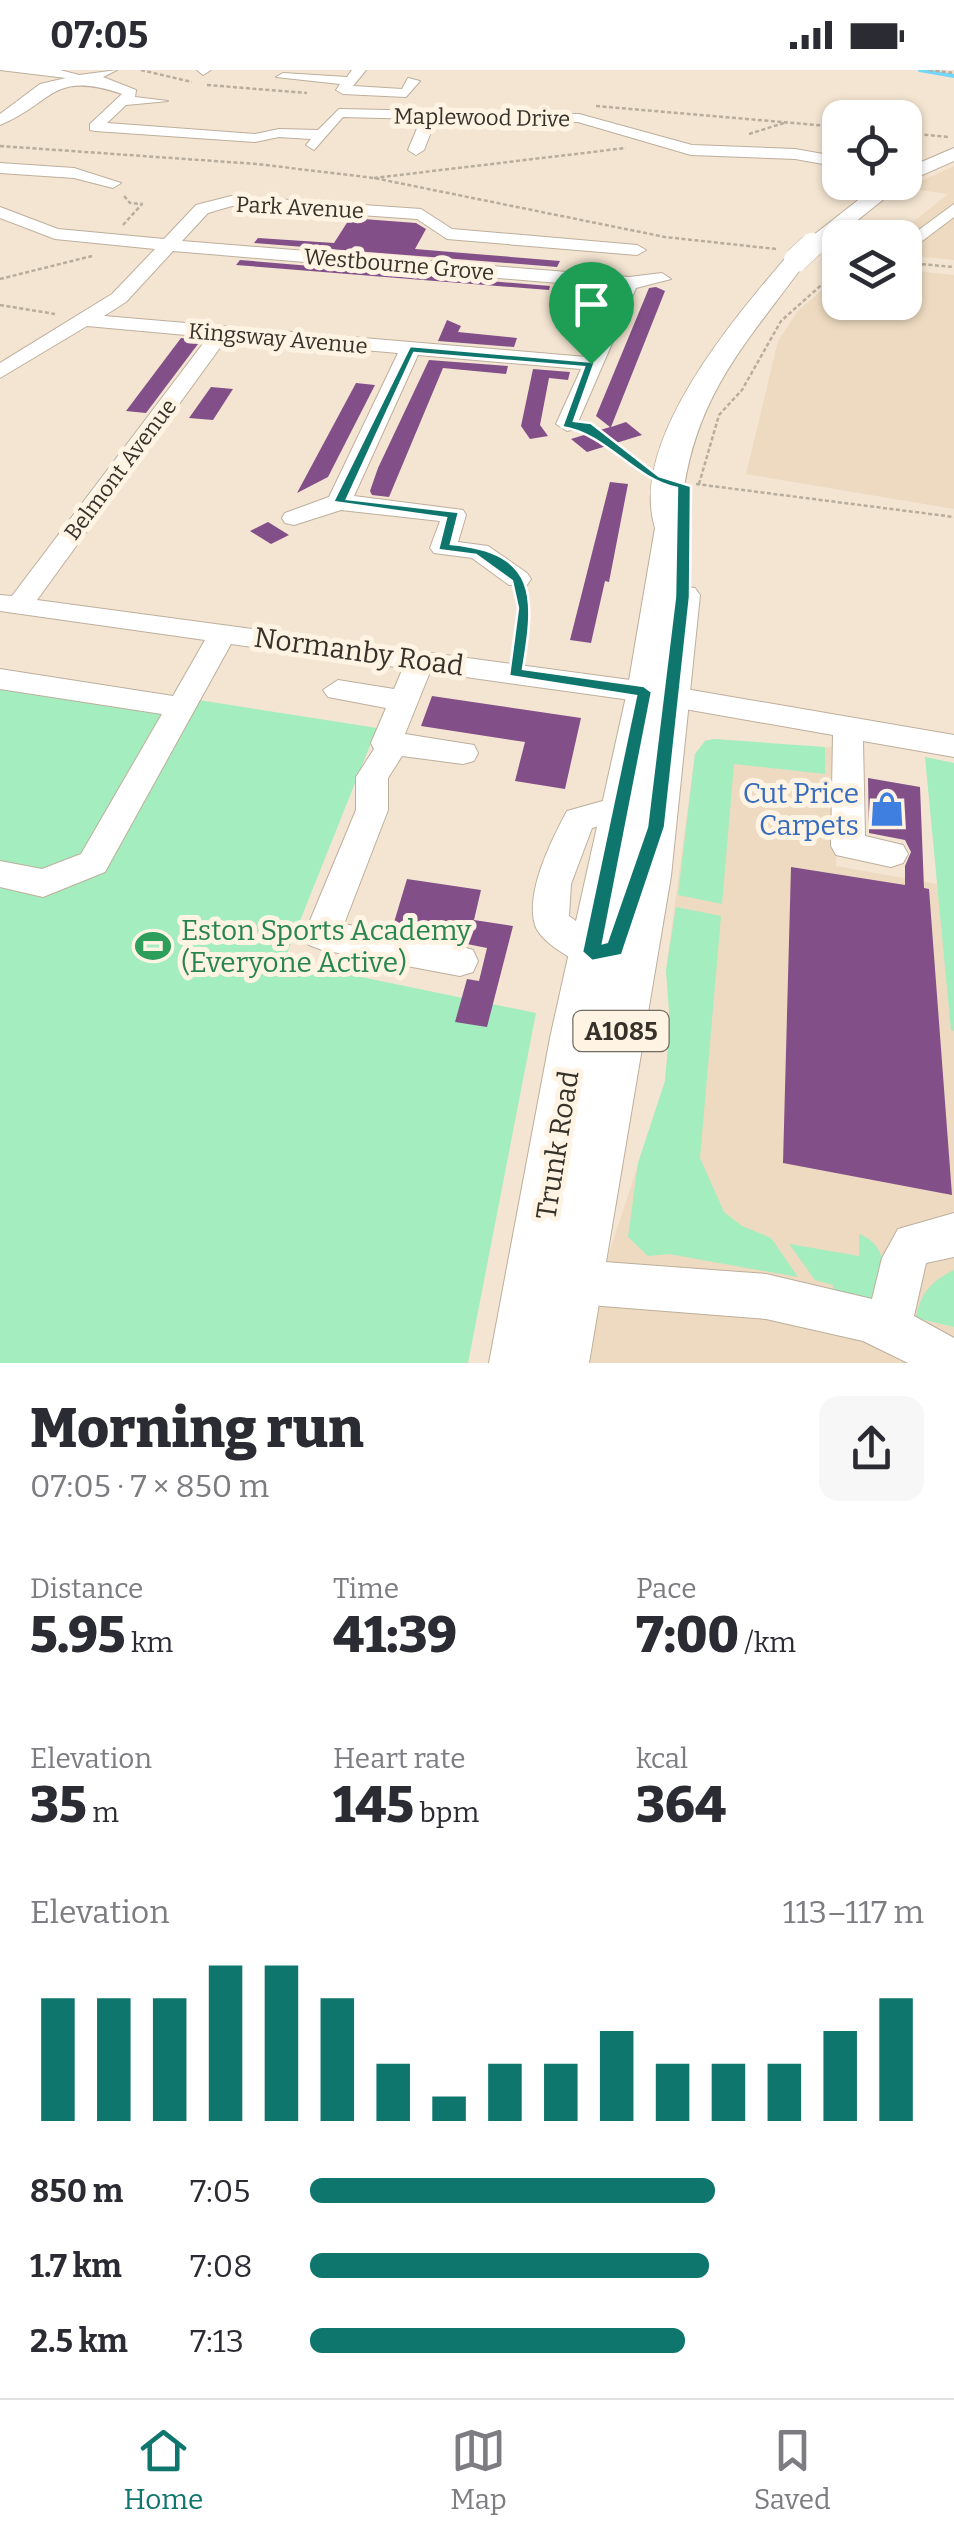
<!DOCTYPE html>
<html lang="en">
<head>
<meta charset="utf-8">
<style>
  body { margin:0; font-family:Bitter,serif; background:#f7f7f7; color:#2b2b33; height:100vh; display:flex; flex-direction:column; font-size:38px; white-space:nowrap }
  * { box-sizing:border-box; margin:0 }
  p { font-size:32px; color:#7c7c81 }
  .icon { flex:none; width:55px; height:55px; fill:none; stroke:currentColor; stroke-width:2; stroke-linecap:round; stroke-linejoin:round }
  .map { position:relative; height:1293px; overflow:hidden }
  .sheet { display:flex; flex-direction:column; background:#fff; flex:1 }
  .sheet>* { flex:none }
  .buttons { position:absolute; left:822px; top:30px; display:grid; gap:20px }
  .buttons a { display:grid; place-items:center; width:100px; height:100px; border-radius:20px; background:#fff; box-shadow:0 2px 8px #0004; font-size:50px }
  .pin { position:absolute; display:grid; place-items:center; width:85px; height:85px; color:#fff; margin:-102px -42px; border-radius:50% 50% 50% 0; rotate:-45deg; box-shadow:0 0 10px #0007 }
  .pin .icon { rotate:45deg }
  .round { display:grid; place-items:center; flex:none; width:105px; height:105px; border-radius:20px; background:#f7f7f7 }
  .headline { display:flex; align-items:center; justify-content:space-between; height:170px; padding:0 30px }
  h1 { font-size:55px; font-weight:800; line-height:75px }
  .stats { display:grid; grid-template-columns:repeat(3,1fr); gap:15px; height:170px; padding:10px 30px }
  .stats div { display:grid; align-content:center }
  .stats b { font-size:50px; font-weight:800 }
  .stats small { font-size:28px; font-weight:400 }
  .stats p { font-size:28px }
  .chart { height:280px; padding:20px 30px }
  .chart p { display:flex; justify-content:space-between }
  .chart svg { width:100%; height:180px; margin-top:10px; stroke:#0f766e; stroke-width:6 }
  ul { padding:0 30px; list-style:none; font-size:32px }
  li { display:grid; grid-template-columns:160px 120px 1fr; align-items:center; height:75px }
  li i { height:25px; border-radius:12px; background:#0f766e }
  .status { display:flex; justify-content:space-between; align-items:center; height:70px; padding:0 50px; background:#fff; direction:ltr }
  .status svg { height:28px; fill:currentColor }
  .menu { display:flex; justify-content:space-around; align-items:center; height:140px; border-top:2px solid #e1e1e2; background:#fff; font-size:28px; color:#7c7c81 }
  .menu a { display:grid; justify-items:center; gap:5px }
  .menu .on { color:#0f766e }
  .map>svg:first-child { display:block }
  .built { fill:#eddac0 }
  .green { fill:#a3edbf }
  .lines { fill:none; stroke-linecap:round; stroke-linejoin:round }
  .stream { stroke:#73d6fb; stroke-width:4 }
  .building { fill:#824f89 }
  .minor-casing { stroke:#bdaf9c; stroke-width:2 }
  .major-casing { stroke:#bdaf9c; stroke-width:2 }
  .path-far1 { stroke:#b8ad9d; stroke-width:2.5; stroke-dasharray:4 2.5; stroke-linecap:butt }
  .path { stroke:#b8ad9d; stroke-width:4; stroke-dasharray:8 5; stroke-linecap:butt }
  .minor { fill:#fff; fill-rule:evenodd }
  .major { fill:#fff; fill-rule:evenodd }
  .major-bridge-casing { stroke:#bdaf9c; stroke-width:25; stroke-linecap:butt }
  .major-bridge { stroke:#fff; stroke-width:24 }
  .route { fill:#0f766e; stroke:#fff; stroke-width:2.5; fill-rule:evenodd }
  .labels { text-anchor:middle; stroke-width:10; stroke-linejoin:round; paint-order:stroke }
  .far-street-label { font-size:22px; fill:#363129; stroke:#fff3e3 }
  .shield { fill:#fff3e3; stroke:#726b61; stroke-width:2.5 }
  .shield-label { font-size:25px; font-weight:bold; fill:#363129 }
  .street-label { font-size:28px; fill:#363129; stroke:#fff3e3 }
  .shop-label { font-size:28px; fill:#366cbe; stroke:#fff3e3; text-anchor:end }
  .leisure-label { font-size:28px; fill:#27864d; stroke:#fff3e3; text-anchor:start }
</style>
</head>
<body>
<div class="status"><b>07:05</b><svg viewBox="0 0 49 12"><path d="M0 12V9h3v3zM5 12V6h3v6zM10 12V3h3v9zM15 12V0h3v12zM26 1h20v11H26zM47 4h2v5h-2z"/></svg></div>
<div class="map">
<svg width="954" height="1293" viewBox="0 0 954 1293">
  <rect width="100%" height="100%" fill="#f4e5d2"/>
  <!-- built -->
  <g class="built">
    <path d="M954,96V190L905,185V168H893L948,124L906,118Z"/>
    <path d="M905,200L954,205V439L746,404L778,271L798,241L840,204V232H905Z"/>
    <path d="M714,669L808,680L838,676L836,796L937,814L954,961V1200L917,1248L954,1257V1293H581L587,1251L665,1012L670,954L666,900L695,684L705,671Z"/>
  </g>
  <!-- green -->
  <g class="green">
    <path d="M0,599L377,658L284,891L536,943L468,1293H0Z"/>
    <path d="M714,669L825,677V704L734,694L722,834L678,825L695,684L705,671Z"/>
    <path d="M925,687L954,693V961L951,960Z"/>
    <path d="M676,837L721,846L700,1088L724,1142L742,1156L771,1168L798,1207L669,1184L648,1186L628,1167L638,1093L665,1011L670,954L666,900Z"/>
    <path d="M859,1164C890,1176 889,1211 869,1233L833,1231V1215L815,1210L789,1174L859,1186Z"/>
    <path d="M954,1200V1257L916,1248C920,1224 931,1211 954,1200Z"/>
  </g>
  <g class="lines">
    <!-- stream -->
    <path class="stream" d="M920,0L954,6"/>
  </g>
  <!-- building -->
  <g class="building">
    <path d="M350,148L416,153L426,159L415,179L560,191L557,197L254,173L258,168L334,173Z"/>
    <path d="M240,190L550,216L549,220L236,195Z"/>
    <path d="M656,217L665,221L611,357L626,352L642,365L587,382L571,369L610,357L596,346L649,218Z"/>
    <path d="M447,250L461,256L458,262L517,268L514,277L438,271Z"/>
    <path d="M181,268L201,270L146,343L126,341Z"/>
    <path d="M429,290L508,296L506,304L443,298L389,427L372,425L370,421L378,398Z"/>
    <path d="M533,299L570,302L568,310L549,308L540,355L548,366L530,369L521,356Z"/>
    <path d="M356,313L375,315L328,407L297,423Z"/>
    <path d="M211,317L233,319L213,350L189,348Z"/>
    <path d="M610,412L628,414L609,512L605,511L591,573L570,570Z"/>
    <path d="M268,452L289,465L271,474L250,461Z"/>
    <path d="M432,626L581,648L565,719L515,711L525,672L421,656Z"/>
    <path d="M868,708L920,717L924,818L929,819L952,1125L783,1093L791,797L905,815V796L911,782L905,770L869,763Z"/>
    <path d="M407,809L481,820L474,850L513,856L487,957L455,952L467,909L479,911L487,878L392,859Z"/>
  </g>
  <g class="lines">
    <defs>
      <g id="minor">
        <path d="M0,0H60L79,5L117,0L103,7L136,20L135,27L168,31L126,35L107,53L255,64L279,59L318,60L339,39L579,44L692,75L795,79L840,87V97L795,89L691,85L578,52L436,49L424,80L416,85L408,80L421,49L343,47L314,80L306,75L311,69L279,67L255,72L95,61L90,60V54L122,24C51,0 54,33 0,55V44L40,14L66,8Z"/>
        <path d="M197,0H211L203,5Z"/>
        <path d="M352,0H366L353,16L402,19L408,8L420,11L406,27L343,24L336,20L340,14L276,7L283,3L347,7Z"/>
        <path d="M0,93L74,98L121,113L113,118L74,108L0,103Z"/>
        <path d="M231,126L421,139L452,159L637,175L646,180L637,185L447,169L417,149L232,136L208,143L182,171L629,207L662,203L671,209L636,218L575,359L567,361L556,354L581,299L418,285L354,426L463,440L466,445L458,472L488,476L527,503L531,509L527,515H509L472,488L434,483L430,478L440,451L341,440L294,455L285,453L282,448L285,443L329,427L398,283L227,268L37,530L645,612L954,665V687L863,671L865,766L903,775L908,784L903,793L891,797L836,785L831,776L833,665L645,632L430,602L405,664L474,675L478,683L474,691L463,694L402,686L388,708V740L344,854L460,876L473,880L478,891L473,902L460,906L322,880L309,875L304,865L356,740V707L374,679L371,673L386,638L328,627L323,620L338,610L394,619L403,598L231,574L105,802L43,827L0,817V791L42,799L81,784L162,644L0,619V599L173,626L205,570L0,541V525L12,526L208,267L87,256L0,308V293L112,224L155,179L55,169L0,148V137L58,159L164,169L196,135ZM173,181L618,218L586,287L104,246L126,232Z"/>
        <path d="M954,134V147L905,184V170Z"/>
        <path d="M617,727L628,730L633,739L628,748L592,758L571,814L569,846L597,866L619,869L624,880L619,891L591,897C575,892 540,872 535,855C525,822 552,769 567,741Z"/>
        <path d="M954,1143V1187L926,1193L914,1246L954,1268V1293H908L863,1271L766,1249L564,1233L548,1227L542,1211L548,1195L564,1189L766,1204L872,1229L882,1188L898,1159Z"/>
      </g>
      <g id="major">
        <path d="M954,78V91L904,113L820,180L812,182L801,175L881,112H905V99Z"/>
        <path d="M796,183L807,190C751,268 700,317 684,417C681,433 687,447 686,462C685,480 681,498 678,516L695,518L700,525L671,806L589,1293H489L550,968L627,622L655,458C628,371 736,246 788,185Z"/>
      </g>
    </defs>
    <!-- minor casing -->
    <use href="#minor" class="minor-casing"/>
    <!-- major casing -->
    <use href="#major" class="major-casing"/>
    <!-- path-far1 -->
    <g class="path-far1">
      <path d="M141,0L192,12"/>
      <path d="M929,0L954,3"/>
      <path d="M207,15L307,23"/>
      <path d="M596,36L840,57"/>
      <path d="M905,63L949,67"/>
      <path d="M749,64L787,52"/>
      <path d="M0,76L257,94L374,108L665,167L776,179"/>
      <path d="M374,108L626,78"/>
      <path d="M123,155L142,134L130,133L124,126"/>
      <path d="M909,193L954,197"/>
      <path d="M0,209L92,186"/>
      <path d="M0,235L55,244"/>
      <path d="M585,356L645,402"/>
      <path d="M696,414L954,447"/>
      <path d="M699,414L719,345L742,320L781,251L837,201L829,189"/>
      <path d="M519,579L526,538L522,524"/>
    </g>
    <!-- path -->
    <path class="path" d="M518,583L519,577"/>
    <!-- minor -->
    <use href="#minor" class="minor"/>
    <!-- major -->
    <use href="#major" class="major"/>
    <defs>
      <path id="major-bridge" d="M796,190L812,175"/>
    </defs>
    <!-- major-bridge casing -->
    <use href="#major-bridge" class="major-bridge-casing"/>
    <!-- major-bridge -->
    <use href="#major-bridge" class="major-bridge"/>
  </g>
  <!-- route -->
  <path class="route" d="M410,276L595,292L574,351L591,353L659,406L691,416L690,527L665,757L622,885L592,891L582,882L636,626L509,606L518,538L512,511L476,485L438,480L446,448L333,432ZM414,283L584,297L562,357C607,364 632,408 677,418L675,527L647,757L607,872L603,873L652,622L644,616L523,599C535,528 539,482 451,474L459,442L347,429Z"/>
  <!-- icons -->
  <defs>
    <symbol id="shop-bare" viewBox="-9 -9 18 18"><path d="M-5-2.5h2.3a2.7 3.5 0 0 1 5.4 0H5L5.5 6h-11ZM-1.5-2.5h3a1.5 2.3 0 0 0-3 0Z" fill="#3f7fe0" stroke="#fff3e3" stroke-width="2.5" paint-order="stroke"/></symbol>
    <symbol id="stadium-bare" viewBox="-9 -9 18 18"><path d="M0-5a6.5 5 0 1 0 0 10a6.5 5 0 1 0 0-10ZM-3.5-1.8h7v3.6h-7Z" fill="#2e9e5b" stroke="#fff3e3" stroke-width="2.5" paint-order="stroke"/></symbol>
  </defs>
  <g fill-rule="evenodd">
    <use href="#shop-bare" x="862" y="714" width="50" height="50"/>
    <use href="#stadium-bare" x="128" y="851" width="50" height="50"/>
  </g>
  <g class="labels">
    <!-- far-street labels -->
    <g class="far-street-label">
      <text transform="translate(482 47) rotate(1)" y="8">Maplewood Drive</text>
      <text transform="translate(300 137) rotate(3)" y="8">Park Avenue</text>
      <text transform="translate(399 194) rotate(5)" y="8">Westbourne Grove</text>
      <text transform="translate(278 268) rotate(5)" y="8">Kingsway Avenue</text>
      <text transform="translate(120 399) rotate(-53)" y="8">Belmont Avenue</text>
    </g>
    <!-- shield labels -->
    <rect class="shield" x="573.5" y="941" width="95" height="40" rx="8"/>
    <g class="shield-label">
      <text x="621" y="970">A1085</text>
    </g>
    <!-- street labels -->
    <g class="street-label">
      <text transform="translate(359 581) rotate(8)" y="10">Normanby Road</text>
      <text transform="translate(557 1075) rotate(-81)" y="10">Trunk Road</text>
    </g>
    <!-- shop labels -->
    <g class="shop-label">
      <text x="859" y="733">Cut Price<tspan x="859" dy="32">Carpets</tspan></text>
    </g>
    <!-- leisure labels -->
    <g class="leisure-label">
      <text x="181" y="870">Eston Sports Academy<tspan x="181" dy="32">(Everyone Active)</tspan></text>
    </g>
  </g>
</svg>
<div class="buttons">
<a><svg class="icon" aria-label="locate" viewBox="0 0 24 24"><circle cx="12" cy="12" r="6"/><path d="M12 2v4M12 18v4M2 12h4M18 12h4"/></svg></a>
<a><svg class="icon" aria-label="layers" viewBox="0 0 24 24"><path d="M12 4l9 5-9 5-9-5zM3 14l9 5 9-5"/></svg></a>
</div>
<div class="pin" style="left:591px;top:294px;background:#1e9e55"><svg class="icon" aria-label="arrive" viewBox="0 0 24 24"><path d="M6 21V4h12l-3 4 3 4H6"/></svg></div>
</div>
<section class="sheet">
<div class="headline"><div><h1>Morning run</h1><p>07:05 · 7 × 850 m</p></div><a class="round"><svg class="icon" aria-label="share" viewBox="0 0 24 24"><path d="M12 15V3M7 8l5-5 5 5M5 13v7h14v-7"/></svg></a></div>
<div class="stats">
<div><p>Distance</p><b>5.95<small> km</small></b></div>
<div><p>Time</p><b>41:39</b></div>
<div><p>Pace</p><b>7:00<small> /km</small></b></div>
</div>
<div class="stats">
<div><p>Elevation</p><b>35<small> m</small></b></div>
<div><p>Heart rate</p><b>145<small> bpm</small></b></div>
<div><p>kcal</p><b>364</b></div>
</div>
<div class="chart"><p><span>Elevation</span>113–117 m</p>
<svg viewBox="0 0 160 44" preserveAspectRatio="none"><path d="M5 44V14M15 44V14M25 44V14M35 44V6M45 44V6M55 44V14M65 44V30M75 44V38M85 44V30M95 44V30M105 44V22M115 44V30M125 44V30M135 44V30M145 44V22M155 44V14"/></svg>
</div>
<ul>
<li><b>850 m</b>7:05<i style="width:66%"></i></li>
<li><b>1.7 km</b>7:08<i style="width:65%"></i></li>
<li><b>2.5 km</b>7:13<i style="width:61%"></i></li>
</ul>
</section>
<nav class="menu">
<a class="on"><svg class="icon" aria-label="home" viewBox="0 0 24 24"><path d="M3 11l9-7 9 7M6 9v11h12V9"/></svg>Home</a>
<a><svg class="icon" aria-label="map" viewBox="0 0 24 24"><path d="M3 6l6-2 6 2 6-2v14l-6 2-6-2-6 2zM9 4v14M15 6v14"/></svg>Map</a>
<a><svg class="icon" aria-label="saved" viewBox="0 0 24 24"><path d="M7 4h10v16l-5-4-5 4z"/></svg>Saved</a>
</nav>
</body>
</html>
